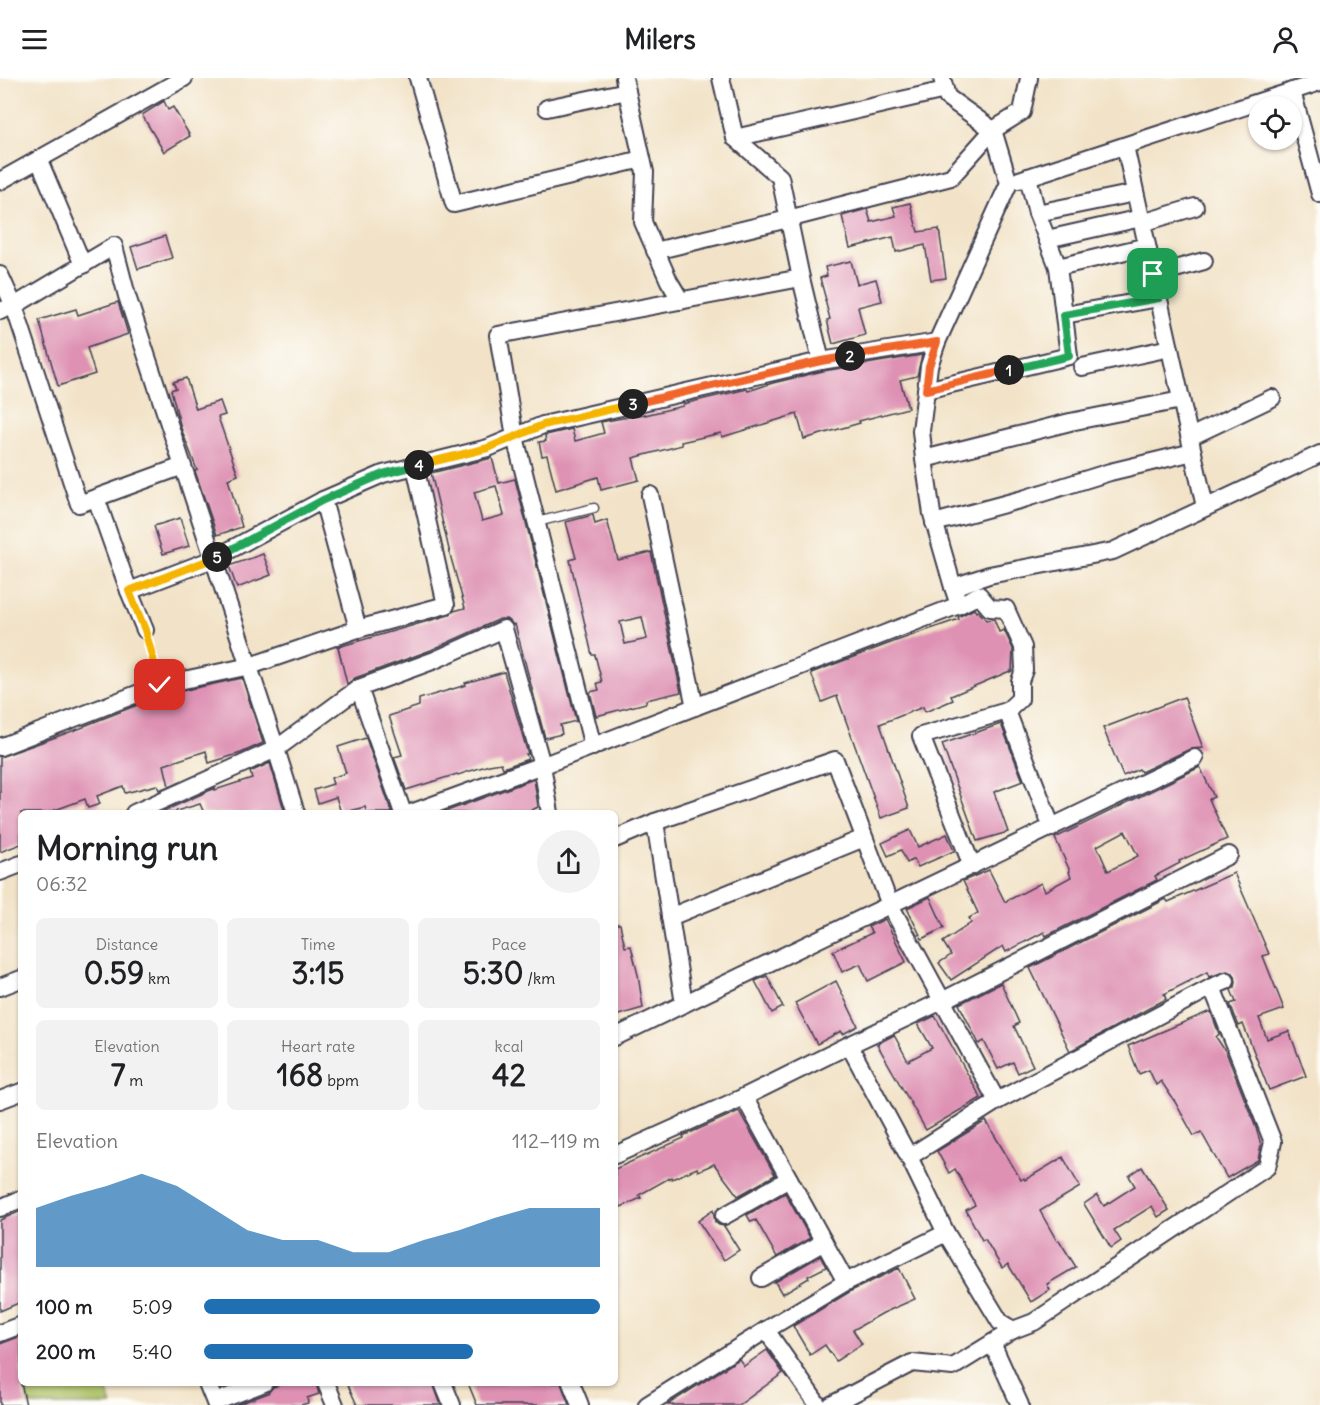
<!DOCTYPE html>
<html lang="en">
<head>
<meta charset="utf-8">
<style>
  body { margin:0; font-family:Delius,sans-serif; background:#f2f2f2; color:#202124; height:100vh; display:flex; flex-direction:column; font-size:22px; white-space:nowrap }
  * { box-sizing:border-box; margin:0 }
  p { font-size:20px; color:#757577 }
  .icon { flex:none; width:33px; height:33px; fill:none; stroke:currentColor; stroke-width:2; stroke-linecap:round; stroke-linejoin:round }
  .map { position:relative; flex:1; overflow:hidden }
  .panel { position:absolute; left:18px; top:732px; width:600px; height:576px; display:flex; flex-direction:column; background:#fff; border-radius:9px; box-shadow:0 2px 4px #0004 }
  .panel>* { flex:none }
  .fabs { position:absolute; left:1248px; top:18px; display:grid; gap:12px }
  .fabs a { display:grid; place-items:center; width:54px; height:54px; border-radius:50%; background:#fff; box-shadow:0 2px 4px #0004; font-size:30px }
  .pin { position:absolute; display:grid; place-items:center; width:51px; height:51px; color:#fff; margin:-26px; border-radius:12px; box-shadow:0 3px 9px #0006 }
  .km { position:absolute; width:30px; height:30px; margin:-15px; border-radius:50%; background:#222; color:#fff; font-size:16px; line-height:30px; text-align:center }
  .round { display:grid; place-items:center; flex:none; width:63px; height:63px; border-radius:32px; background:#f2f2f2 }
  .head { display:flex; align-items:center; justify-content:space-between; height:102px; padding:0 18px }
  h1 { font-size:33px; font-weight:800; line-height:45px }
  .stats { display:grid; grid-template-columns:repeat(3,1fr); gap:9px; height:102px; padding:6px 18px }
  .stats div { display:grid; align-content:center; border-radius:9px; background:#f2f2f2; text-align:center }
  .stats b { font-size:30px; font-weight:800 }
  .stats small { font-size:16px; font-weight:400 }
  .stats p { font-size:16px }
  .chart { height:168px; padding:12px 18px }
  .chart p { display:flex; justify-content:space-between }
  .chart svg { width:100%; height:108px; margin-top:6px; fill:#1f6fb2; opacity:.7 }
  ul { padding:0 18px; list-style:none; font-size:20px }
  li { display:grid; grid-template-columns:96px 72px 1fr; align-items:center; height:45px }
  li i { height:15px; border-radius:8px; background:#1f6fb2 }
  header { display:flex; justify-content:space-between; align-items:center; height:78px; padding:0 18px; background:#fff; font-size:27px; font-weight:800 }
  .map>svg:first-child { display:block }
  .green { fill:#abbf64; stroke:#667050; stroke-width:1.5 }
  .building { fill:#de91b3; fill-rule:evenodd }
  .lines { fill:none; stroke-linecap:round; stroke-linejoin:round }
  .service-casing { stroke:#413f50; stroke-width:11 }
  .minor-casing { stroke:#413f50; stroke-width:20 }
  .path { stroke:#413f50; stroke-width:3; stroke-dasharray:4.5 4.5; stroke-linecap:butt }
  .service { stroke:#fff; stroke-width:8 }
  .minor { stroke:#fff; stroke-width:16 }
  .split-1-casing { stroke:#fff; stroke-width:12 }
  .split-2-casing { stroke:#fff; stroke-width:12 }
  .split-3-casing { stroke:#fff; stroke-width:12 }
  .split-4-casing { stroke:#fff; stroke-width:12 }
  .split-5-casing { stroke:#fff; stroke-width:12 }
  .split-6-casing { stroke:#fff; stroke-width:12 }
  .split-1 { stroke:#22a559; stroke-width:8 }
  .split-2 { stroke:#f0652b; stroke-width:8 }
  .split-3 { stroke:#f0652b; stroke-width:8 }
  .split-4 { stroke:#f5b400; stroke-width:8 }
  .split-5 { stroke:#22a559; stroke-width:8 }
  .split-6 { stroke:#f5b400; stroke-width:8 }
</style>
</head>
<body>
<header><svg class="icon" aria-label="menu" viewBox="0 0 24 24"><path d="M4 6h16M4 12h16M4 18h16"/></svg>Milers<svg class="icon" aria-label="person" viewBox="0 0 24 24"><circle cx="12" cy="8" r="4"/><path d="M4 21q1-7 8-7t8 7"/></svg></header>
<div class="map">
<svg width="1320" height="1327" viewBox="0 0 1320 1327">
  <rect width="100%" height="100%" fill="#fdfcf7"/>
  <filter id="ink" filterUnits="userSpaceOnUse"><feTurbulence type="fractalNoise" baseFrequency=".0167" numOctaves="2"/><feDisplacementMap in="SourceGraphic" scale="12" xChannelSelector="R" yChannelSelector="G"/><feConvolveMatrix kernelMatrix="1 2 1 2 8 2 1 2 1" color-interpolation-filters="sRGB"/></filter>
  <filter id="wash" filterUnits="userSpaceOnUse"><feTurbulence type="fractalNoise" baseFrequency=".008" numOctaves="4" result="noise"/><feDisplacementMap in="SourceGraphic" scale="24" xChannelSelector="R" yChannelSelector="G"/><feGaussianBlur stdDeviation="1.35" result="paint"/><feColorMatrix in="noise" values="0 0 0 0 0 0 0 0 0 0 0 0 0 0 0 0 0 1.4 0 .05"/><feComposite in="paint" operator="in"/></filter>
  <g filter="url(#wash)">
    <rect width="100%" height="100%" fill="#f2e3c8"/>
    <!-- green -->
    <path class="green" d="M32,1305H103L112,1327H29L25,1307Z"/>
    <g id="blocks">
      <!-- building -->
      <g class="building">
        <path d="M164,23L168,32L173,29L190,58L164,74L142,37Z"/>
        <path d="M910,125L918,154L939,151L946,200L931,202L925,167L896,174L893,159L850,170L842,138L867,131L871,144L896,138L893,129Z"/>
        <path d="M165,158L172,180L138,191L131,169Z"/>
        <path d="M851,183L857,206L876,201L882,223L858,229L865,257L833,266L827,242L830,241L825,222H826L820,200L827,198L825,189Z"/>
        <path d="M118,224L128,256L87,270L95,296L58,308L39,242L76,231L78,237Z"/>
        <path d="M922,277L917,298L900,302L908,330L859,343L860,345L804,361L797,336L722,359L721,355L681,364L682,367L633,380L639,402L601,412L598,399L556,412L547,377L542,378L539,364L546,363L545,358L546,357L572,351L575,363L604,355L601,344L645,336V337L683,328V326L747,311L748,313L773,305L823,293Z"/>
        <path d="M186,300L196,331L220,323L225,337L218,339L238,397L228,401L242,449L217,457L195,393L197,392L181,350L171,312L176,310L173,304Z"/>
        <path d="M492,380L499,405L515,401L576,643L560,647L562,656L545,660L515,546L513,547L510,543L506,541H500L431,572L355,600L347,606L338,569L449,537L454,533L465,530L451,480L431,395ZM496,408L504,437L482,443L474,414Z"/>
        <path d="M593,437L595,446L607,442L618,482L651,474L681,614L646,622V625L596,638L590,614L599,612L597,605L602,604L595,577H592L570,482L576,480L566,444ZM642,539L647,561L625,566L620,544Z"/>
        <path d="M180,440L189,468L163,476L154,448Z"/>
        <path d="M263,476L271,497L237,510L229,488Z"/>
        <path d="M974,531L976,534L978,533L986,542L994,541L999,554L1004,552L1013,571L1012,593L1010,594V593L951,618L953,622L925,634L923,629L880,646L909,730L881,740L837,618L822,624L811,595L896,563L959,541L958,539Z"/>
        <path d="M504,594L528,676H526L528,681L503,690L501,685L489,687L458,697L457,696L406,712L394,679L402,677L389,638L419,628V621L466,607L465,605Z"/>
        <path d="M242,600L263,665L241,675L209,685L206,673L164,687L169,708L159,712L157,707L125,715L123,708L97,718L100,726L88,730L85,721L47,735H21V766L0,774V679L84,649V648L163,617Z"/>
        <path d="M1184,619L1203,670L1190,671L1141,694L1139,691L1123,698L1103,650Z"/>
        <path d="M1001,646L1023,703L994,714L1008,754L977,763L942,666Z"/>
        <path d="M366,660L392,735H367L365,729L341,735L336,719L318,725L314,712L333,706L331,700L346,695L338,669Z"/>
        <path d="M270,685L285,735H204L200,726L176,733V735H165L164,733L215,710V712L252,700L250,694Z"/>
        <path d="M1200,689L1214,719L1209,721L1227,761L1179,783L1180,785L1155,798L1157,802L1046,858L1044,854L1006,874L1003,868L951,902L939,885L951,877L943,864L971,845L969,840L978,835L963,803L989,792L1005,824L1041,805L1045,813L1071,799L1069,794L1070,793L1055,760ZM1125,753L1138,778L1108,793L1097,768Z"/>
        <path d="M534,701L538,729L526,735H442Z"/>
        <path d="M910,752L918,769L947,756L954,773L918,789L914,781L907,785L901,772L888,778L882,765Z"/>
        <path d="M1234,795L1269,876L1263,878L1284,931L1259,940L1267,961L1289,953L1306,998L1269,1012L1243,946L1239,948L1230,926L1236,924L1231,912L1235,909L1236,904L1235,898L1233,895L1227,893L1209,899L1207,894L1164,916L1166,921L1070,973L1030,890L1166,821L1168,824Z"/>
        <path d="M930,819L944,850L922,861L907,830Z"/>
        <path d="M885,841L906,884L868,903L860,886L842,894L833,873L872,855L868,849Z"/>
        <path d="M615,846H620L625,869L631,868L638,897L643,930L615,938Z"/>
        <path d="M767,898L783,929L772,935L755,903Z"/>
        <path d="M836,903L858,948L843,956L841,953L817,966L795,925Z"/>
        <path d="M1001,905L1019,945L1014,948L1033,988L1018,995L1013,984L998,991L984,963L979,966L959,926Z"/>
        <path d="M1208,934H1211L1219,956L1216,959L1226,974L1256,1050L1261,1067L1258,1082L1227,1100L1201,1054L1194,1058L1175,1024L1161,1003L1156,1007L1149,992L1139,996L1128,968Z"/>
        <path d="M935,938L981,1020L926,1052L877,966L894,957L908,983L932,970L918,946Z"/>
        <path d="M739,1033L775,1097L738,1118L714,1086L698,1093L697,1090L672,1101L671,1099L639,1117L641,1120L621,1129L615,1116V1091L684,1060L683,1058Z"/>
        <path d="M986,1043L1021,1102L1024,1100L1025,1102L1063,1079L1080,1109L1040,1133L1057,1163L1059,1162L1076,1189L1047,1206L1050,1212L1031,1224L1008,1186L1002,1190L985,1161L982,1162L966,1132L975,1127L955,1091L949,1095L937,1073Z"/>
        <path d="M1142,1089L1169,1132L1158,1139L1152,1128L1114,1152L1121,1163L1111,1170L1084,1126L1097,1117L1104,1128L1135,1108L1129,1098Z"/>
        <path d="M785,1115L810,1160L777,1179L756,1142L751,1144L747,1137Z"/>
        <path d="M713,1132L715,1144L719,1147L724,1148L739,1172L724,1182L698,1143Z"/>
        <path d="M21,1133V1169L16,1170L21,1181V1224L0,1233V1142Z"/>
        <path d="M820,1178L826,1189L808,1198L809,1200L782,1216L775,1204Z"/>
        <path d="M899,1190L915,1221L883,1235L853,1252L862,1266L836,1283L825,1267L810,1277L793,1248L851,1213Z"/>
        <path d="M21,1258V1305L26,1327H0V1266Z"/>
        <path d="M767,1272L783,1295L739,1327H667L739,1281L744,1288Z"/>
        <path d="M286,1305H316L319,1316L307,1320L308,1325L301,1327H236L268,1315L273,1309Z"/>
        <path d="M347,1305H433L441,1327H357Z"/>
        <path d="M468,1305H561L569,1327H477Z"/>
      </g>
    </g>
  </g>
  <g filter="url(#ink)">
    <use href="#blocks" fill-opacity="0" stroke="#413f50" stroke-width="1.5"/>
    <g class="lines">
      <defs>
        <path id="service" d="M537,444L594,430"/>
        <g id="minor">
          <path d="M418,0L454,126L642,81"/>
          <path d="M624,0L645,94L643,144L669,203L681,223"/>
          <path d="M721,0L735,60L945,12"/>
          <path d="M942,0L947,19L993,52L1009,105L937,264L929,288L921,353L924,381L932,436L953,509L989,497L1113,473L1320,376"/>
          <path d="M1292,13L1320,116"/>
          <path d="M547,30L627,13"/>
          <path d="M735,60L780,99L801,200"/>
          <path d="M1125,68L1205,429"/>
          <path d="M39,82L83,187"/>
          <path d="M1019,102L1320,4"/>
          <path d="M0,103L184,0"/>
          <path d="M1037,135L1135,115"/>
          <path d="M1142,145L1195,129"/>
          <path d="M1047,161L1141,140"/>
          <path d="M655,173L788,141L951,99L993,52L1022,34L1029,0"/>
          <path d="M1058,189L1147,168"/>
          <path d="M0,197L14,228L0,233"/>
          <path d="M1153,197L1204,183"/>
          <path d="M1064,237L1159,220"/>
          <path d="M1082,289L1170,270"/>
          <path d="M926,312L1069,278L1058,189L1037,135L1028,99"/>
          <path d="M1190,359L1272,320"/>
          <path d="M924,381L1070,344L1181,322"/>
          <path d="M650,417L695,629"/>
          <path d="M96,420L129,513L145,552"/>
          <path d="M323,422L358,551L446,527L415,388"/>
          <path d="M934,445L1023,421L1110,394L1193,374"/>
          <path d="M129,513L213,481L323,422L383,396L488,370L543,347L821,283L937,264"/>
          <path d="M959,527L979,517L990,530L1006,531L1023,569L1024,592L1020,603V621L1007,633L921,658L972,788"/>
          <path d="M359,610L435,582L504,551L542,687L550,735"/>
          <path d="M1007,633L1052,750"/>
          <path d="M0,669L160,607L250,588L358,551"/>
          <path d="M593,669L515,359L498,257L801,200L821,283"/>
          <path d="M134,735L276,671L127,218L114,168L14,228L79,426L183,388"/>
          <path d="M296,735L276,671L359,610L403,735"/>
          <path d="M411,735L542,687H544L959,527L953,509"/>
          <path d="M655,744L684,926"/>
          <path d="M615,761L655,744L835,682L890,827L997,1023L909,1079"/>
          <path d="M0,794L21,786"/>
          <path d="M670,839L864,760"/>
          <path d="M0,909L21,901"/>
          <path d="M615,959L1195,680"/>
          <path d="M849,967L909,1079L946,1155L846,1204L744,1019Z"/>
          <path d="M849,967L942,923L1229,777"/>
          <path d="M0,1022L21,1014"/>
          <path d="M997,1023L1212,909L1226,903"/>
          <path d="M615,1077L744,1019"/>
          <path d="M0,1130L21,1121"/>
          <path d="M724,1138L789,1101"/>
          <path d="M946,1155L1000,1244L1013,1252L1034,1244L1267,1089L1273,1064L1212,909"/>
          <path d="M761,1200L824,1164"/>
          <path d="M766,1252L818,1327"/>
          <path d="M0,1255L21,1247"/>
          <path d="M992,1265L1020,1327"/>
          <path d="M207,1305L216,1327"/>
          <path d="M326,1305L335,1327"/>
          <path d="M443,1305L452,1327"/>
          <path d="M571,1305L580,1327"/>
          <path d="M215,1324L264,1305"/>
          <path d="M647,1327L766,1252L846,1204"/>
          <path d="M831,1327L912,1285L953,1289L1013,1252"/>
        </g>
      </defs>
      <!-- service casing -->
      <use href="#service" class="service-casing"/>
      <!-- minor casing -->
      <use href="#minor" class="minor-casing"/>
      <!-- path -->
      <path class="path" d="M149,565L156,594"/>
      <!-- service -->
      <use href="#service" class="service"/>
      <!-- minor -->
      <use href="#minor" class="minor"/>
    </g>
  </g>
  <g class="lines" filter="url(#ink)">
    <defs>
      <path id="split-1" d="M1009,292L1069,278L1064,237L1159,220L1153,196"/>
      <path id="split-2" d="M850,278L937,264L929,288L926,312L1009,292"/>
      <path id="split-3" d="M633,326L821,283L850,278"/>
      <path id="split-4" d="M419,387L488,370L543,347L633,326"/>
      <path id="split-5" d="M217,479L323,422L383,396L419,387"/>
      <path id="split-6" d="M160,607L145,552L129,513L217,479"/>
    </defs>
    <!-- split-1 casing -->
    <use href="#split-1" class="split-1-casing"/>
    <!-- split-2 casing -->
    <use href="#split-2" class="split-2-casing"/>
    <!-- split-3 casing -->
    <use href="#split-3" class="split-3-casing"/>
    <!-- split-4 casing -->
    <use href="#split-4" class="split-4-casing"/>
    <!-- split-5 casing -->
    <use href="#split-5" class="split-5-casing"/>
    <!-- split-6 casing -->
    <use href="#split-6" class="split-6-casing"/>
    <!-- split-1 -->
    <use href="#split-1" class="split-1"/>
    <!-- split-2 -->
    <use href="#split-2" class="split-2"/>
    <!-- split-3 -->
    <use href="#split-3" class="split-3"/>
    <!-- split-4 -->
    <use href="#split-4" class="split-4"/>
    <!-- split-5 -->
    <use href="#split-5" class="split-5"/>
    <!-- split-6 -->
    <use href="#split-6" class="split-6"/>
  </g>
</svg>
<div class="fabs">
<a><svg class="icon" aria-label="locate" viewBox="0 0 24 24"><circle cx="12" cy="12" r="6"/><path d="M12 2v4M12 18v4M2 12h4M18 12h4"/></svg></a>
</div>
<div class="pin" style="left:1153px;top:196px;background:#1e9e55"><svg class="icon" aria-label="arrive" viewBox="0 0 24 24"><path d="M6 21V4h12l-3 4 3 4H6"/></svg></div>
<div class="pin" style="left:160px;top:607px;background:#d93025"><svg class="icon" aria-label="check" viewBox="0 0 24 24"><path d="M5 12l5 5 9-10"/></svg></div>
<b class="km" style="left:1009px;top:292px">1</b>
<b class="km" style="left:850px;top:278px">2</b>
<b class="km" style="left:633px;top:326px">3</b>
<b class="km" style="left:419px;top:387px">4</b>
<b class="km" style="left:217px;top:479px">5</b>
<section class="panel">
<div class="head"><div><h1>Morning run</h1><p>06:32</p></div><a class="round"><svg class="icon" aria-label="share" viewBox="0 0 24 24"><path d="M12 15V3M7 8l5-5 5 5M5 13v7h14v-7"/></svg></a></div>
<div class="stats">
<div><p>Distance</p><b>0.59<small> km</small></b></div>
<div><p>Time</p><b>3:15</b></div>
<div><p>Pace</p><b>5:30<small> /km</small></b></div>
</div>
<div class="stats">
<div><p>Elevation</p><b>7<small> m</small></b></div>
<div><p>Heart rate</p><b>168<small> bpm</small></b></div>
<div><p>kcal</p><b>42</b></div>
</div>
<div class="chart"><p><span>Elevation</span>112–119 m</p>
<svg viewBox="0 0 160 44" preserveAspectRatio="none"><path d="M0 44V20L10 15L20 11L30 6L40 11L50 20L60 29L70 33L80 33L90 38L100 38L110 33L120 29L130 24L140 20L150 20L160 20V44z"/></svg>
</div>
<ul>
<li><b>100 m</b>5:09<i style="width:100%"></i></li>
<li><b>200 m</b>5:40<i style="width:68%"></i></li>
</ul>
</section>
</div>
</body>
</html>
